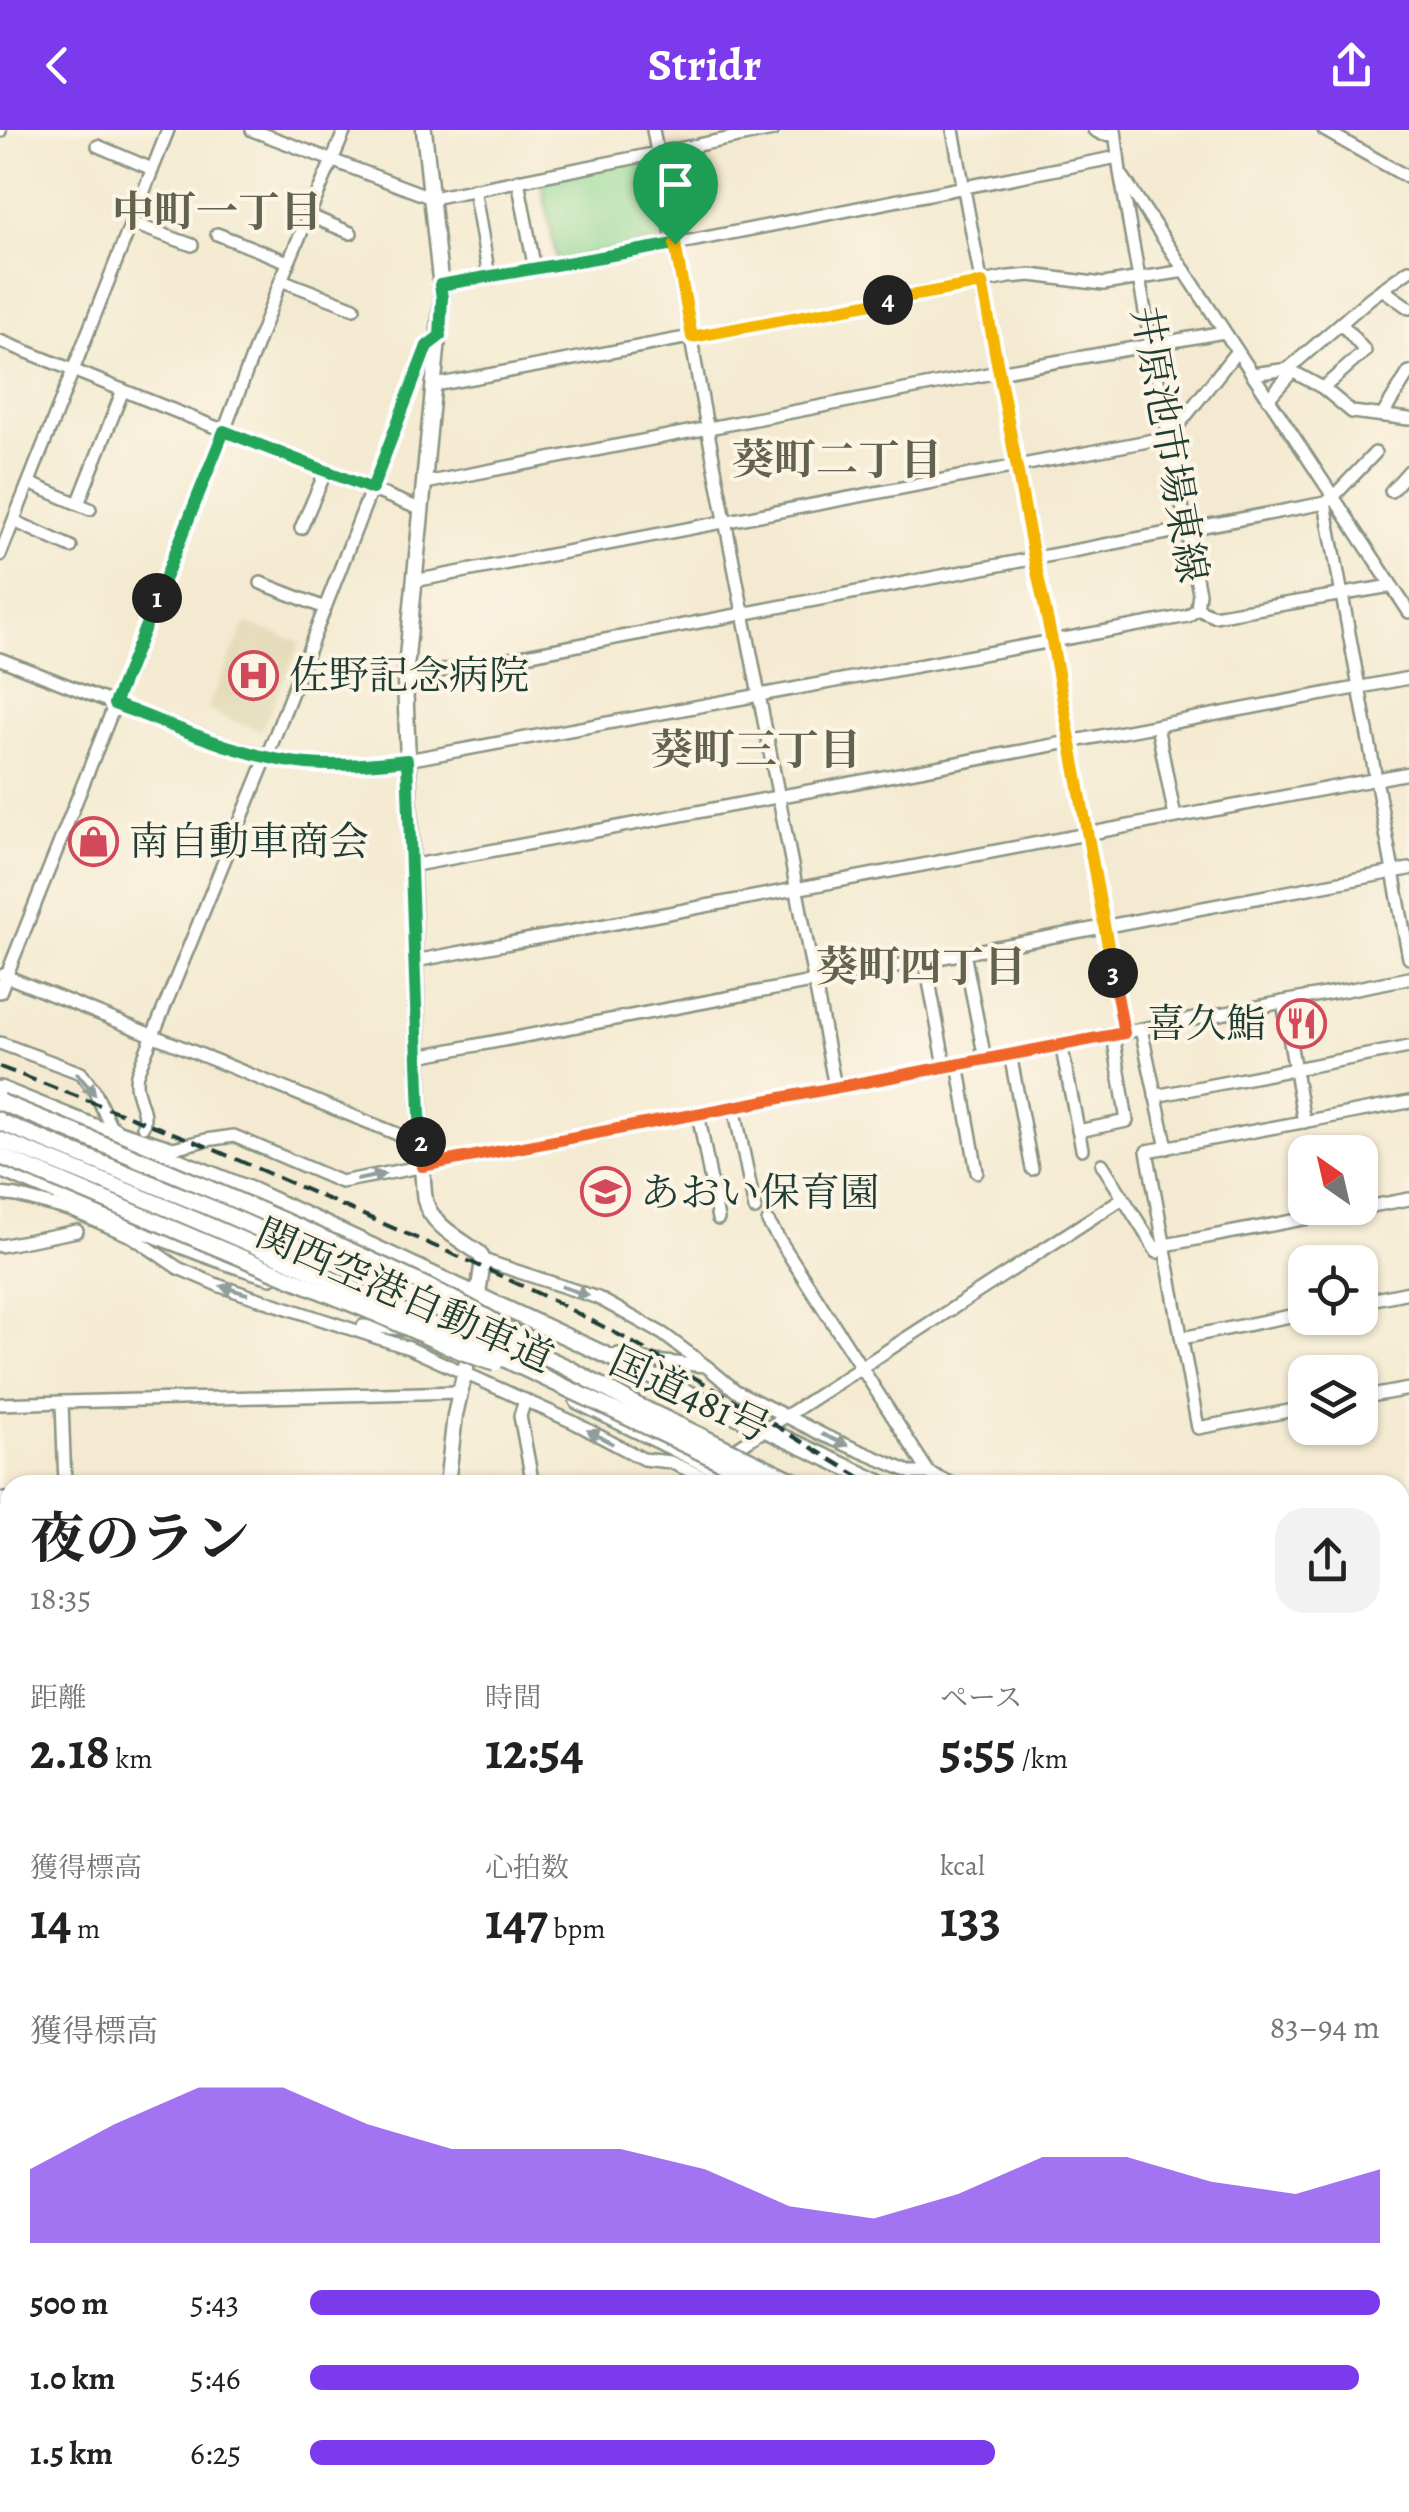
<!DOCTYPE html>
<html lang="ja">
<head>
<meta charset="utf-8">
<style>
  body { margin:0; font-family:Alegreya,"Noto Serif JP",serif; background:#f2f2f2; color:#222; height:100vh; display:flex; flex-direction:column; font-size:38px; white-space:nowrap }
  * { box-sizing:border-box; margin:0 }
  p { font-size:32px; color:#767676 }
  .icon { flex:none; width:55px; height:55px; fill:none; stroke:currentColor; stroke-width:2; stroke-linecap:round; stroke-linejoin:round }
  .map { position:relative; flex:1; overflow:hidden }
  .details { position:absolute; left:0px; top:1345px; width:1410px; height:1038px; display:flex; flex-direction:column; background:#fff; border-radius:30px 30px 0 0; box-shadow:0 2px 8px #0004 }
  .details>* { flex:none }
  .needle { width:65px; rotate:326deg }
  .fabs { position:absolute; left:1288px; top:1005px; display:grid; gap:20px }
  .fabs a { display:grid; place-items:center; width:90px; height:90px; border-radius:20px; background:#fff; box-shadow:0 2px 8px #0004; font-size:50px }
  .pin { position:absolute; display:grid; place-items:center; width:85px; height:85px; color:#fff; margin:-102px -42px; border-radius:50% 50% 50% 0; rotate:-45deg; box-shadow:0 0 10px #0007 }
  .pin .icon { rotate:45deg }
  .km { position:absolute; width:50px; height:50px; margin:-25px; border-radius:50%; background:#222; color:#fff; font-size:28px; line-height:50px; text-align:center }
  .round { display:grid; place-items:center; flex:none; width:105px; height:105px; border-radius:30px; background:#f2f2f2 }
  .headline { display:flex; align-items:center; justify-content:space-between; height:170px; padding:0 30px }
  h1 { font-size:55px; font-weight:700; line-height:75px }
  .stats { display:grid; grid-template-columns:repeat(3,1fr); gap:15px; height:170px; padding:10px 30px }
  .stats div { display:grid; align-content:center }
  .stats b { font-size:50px; font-weight:700 }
  .stats small { font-size:28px; font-weight:400 }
  .stats p { font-size:28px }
  .chart { height:280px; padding:20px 30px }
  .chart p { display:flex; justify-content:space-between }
  .chart svg { width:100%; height:180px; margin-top:10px; fill:#7c3aed; opacity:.7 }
  ul { padding:0 30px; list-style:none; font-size:32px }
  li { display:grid; grid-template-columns:160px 120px 1fr; align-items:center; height:75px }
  li i { height:25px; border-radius:12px; background:#7c3aed }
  header { display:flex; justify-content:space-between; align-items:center; height:130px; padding:0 30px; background:#7c3aed; color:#fff; font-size:45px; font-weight:700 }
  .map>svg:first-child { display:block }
  .built { fill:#e3dbba }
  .green { fill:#8cd590; stroke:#568962; stroke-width:2.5 }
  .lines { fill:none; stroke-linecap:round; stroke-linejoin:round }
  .stream { stroke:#51b7cf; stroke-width:4 }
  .minor-casing { stroke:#8a9482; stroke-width:16 }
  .major-casing { stroke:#8a9482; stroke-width:19 }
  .highway-casing { stroke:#8a9482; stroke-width:20 }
  .minor { stroke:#fff; stroke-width:11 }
  .major { stroke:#fff; stroke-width:14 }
  .highway { stroke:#fff; stroke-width:15 }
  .rail { stroke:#1f3d34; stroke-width:4; stroke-dasharray:15 8; stroke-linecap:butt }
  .highway-bridge-casing { stroke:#8a9482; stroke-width:20; stroke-linecap:butt }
  .highway-bridge { stroke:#fff; stroke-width:15 }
  .oneway { fill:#8f9e9a }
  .split-1-casing { stroke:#fff; stroke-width:20 }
  .split-2-casing { stroke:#fff; stroke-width:20 }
  .split-3-casing { stroke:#fff; stroke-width:20 }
  .split-4-casing { stroke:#fff; stroke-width:20 }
  .split-5-casing { stroke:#fff; stroke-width:20 }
  .split-1 { stroke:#22a559; stroke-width:12 }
  .split-2 { stroke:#22a559; stroke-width:12 }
  .split-3 { stroke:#f0652b; stroke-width:12 }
  .split-4 { stroke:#f5b400; stroke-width:12 }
  .split-5 { stroke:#f5b400; stroke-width:12 }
  .labels { text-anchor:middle; stroke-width:8; stroke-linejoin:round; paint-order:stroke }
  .street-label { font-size:40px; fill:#1f3d34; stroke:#fcf5e5 }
  .poi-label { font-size:40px; fill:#1f3d34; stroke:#fcf5e5; text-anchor:start }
  .neighbourhood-label { font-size:42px; font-weight:bold; fill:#61634f; stroke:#fcf5e5 }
</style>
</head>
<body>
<header><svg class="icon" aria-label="back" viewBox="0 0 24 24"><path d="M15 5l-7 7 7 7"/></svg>Stridr<svg class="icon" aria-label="share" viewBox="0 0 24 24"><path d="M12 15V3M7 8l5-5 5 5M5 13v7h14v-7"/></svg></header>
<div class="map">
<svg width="1409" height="2382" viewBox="0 0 1409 2382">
  <rect width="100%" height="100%" fill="#fcf5e5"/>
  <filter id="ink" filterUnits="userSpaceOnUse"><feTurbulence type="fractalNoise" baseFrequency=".01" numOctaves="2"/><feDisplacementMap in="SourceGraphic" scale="20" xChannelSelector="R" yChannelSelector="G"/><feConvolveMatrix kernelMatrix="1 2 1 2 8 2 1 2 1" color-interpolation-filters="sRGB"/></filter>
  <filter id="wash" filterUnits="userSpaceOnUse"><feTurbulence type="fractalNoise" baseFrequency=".0048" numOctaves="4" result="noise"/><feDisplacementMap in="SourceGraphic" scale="40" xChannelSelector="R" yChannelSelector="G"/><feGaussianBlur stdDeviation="2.25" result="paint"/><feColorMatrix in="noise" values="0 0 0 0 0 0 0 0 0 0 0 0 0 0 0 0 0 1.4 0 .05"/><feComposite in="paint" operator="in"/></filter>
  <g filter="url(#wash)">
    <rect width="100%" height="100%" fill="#f4ead1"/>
    <!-- built -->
    <path class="built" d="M246,493L300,512L262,600L228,590L207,579Z"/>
    <!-- green -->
    <path class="green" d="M654,27L670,110L557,131L541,48Z"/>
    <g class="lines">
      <!-- stream -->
      <path class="stream" d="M1400,1800L1409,1814"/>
    </g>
  </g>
  <g filter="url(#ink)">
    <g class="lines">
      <defs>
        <g id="minor">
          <path d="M252,0L432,68L773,0"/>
          <path d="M653,0L707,297L835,957"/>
          <path d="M953,0L998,242L1052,511L1124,903"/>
          <path d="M1094,0L1102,4L1115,5"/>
          <path d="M1324,0L1409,48"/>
          <path d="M0,1V0"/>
          <path d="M98,16L152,39"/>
          <path d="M1123,47L1409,482"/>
          <path d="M662,49L700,41"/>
          <path d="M518,50L535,140"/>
          <path d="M474,59L489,146"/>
          <path d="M310,86L351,103"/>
          <path d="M131,93L192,115"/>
          <path d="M217,104L288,132"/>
          <path d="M281,150L354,178"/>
          <path d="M441,155L675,114L1118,27"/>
          <path d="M1382,159L1409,178"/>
          <path d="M0,211L420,379"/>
          <path d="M1288,239L1323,258L1352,282L1409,289"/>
          <path d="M1252,244L1288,239L1370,168L1409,140"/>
          <path d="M435,255L1009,147L1031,145L1103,154L1185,141"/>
          <path d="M1323,258L1365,221L1341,193"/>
          <path d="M1268,269L1292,242"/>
          <path d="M1382,286L1409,242"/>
          <path d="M29,353L90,379"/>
          <path d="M425,353L998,242L1224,202"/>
          <path d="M1391,361L1409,341"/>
          <path d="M1325,373L1409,828"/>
          <path d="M78,374L123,260"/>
          <path d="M14,391L71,417"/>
          <path d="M301,398L326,341"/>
          <path d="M0,425L168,0"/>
          <path d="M414,451L1169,307L1237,221"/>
          <path d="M261,453L325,478"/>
          <path d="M1197,479L1214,486L1391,456"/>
          <path d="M0,529L115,574L228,615L267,626L303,634L327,635H371L407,630L1188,486L1197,479L1199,463L1151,215L1120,42L1115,0"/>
          <path d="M405,548L1325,373L1333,367L1375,323"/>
          <path d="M1157,596L1175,687"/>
          <path d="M410,736L1409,548"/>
          <path d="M964,823L985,929"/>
          <path d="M925,830L945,936"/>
          <path d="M415,831L1409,643"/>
          <path d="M3,845L422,1014"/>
          <path d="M0,862L224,301L281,150L345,0"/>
          <path d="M1283,872L1304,992"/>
          <path d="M1141,899L1167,1018"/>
          <path d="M0,913L81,943L94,960L110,995L119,1001L173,1018L206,1010L234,1006L341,1052L1409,848"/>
          <path d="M1061,914L1082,1019"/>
          <path d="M1010,924L1032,1039"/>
          <path d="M419,926L1409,739"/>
          <path d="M958,934L977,1042"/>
          <path d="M1155,966L1409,917"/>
          <path d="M734,976L755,1079"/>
          <path d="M698,983L718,1089"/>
          <path d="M143,996C148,977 132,965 137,944L267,626L427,217L440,206"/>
          <path d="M1078,1001L1127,991L1113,905"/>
          <path d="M1102,1034L1157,1122"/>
          <path d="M0,1064L17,1066L73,1081L133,1107L178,1138L220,1156L409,1218L573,1292L643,1329L670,1332L722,1355"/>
          <path d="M768,1092L929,1343L954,1355"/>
          <path d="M0,1116L77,1101"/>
          <path d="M1155,1119L1165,1115L1409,1069"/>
          <path d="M483,1130L598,1168L663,1204L703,1234"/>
          <path d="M1360,1172L1409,1162"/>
          <path d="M363,1196L404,1199"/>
          <path d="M1182,1208L1305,1183"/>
          <path d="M618,1224L634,1229L706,1236L736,1261L825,1306L912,1343H929"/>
          <path d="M1360,1268L1409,1259"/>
          <path d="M525,1270L520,1286L533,1355"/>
          <path d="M0,1274L62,1272"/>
          <path d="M1305,1278L1198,1298L1147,1021L1409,972"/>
          <path d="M729,1323L1123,1068"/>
          <path d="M65,1355L62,1272L460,1262"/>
          <path d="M0,1369H10"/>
          <path d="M0,1464L10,1463"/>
          <path d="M0,1557H10"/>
          <path d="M1400,1577L1409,1582"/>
          <path d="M1400,1692L1409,1696"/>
          <path d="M0,1737L10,1736"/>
          <path d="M1400,1780L1409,1794"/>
          <path d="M0,1923L10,1922"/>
          <path d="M0,2017H10"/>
          <path d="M1400,2086L1409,2079"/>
          <path d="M0,2122L10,2121"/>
          <path d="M1400,2230L1409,2227"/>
          <path d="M0,2362L10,2359"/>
          <path d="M1179,2372L1183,2382"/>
          <path d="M1254,2372L1258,2382"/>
          <path d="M1376,2372L1382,2382"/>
          <path d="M456,2374V2372"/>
          <path d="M77,2382L80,2372"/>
          <path d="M513,2382L517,2372"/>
          <path d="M683,2382L686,2372"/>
          <path d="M987,2382L1001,2372"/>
        </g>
        <g id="major">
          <path d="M424,0L442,168L405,548L422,1035C423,1047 423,1059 425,1070C430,1094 461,1110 479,1123L483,1130L470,1219L455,1285L447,1355"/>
          <path d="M406,2372L407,2382"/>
        </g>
        <g id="highway">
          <path d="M0,959L253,1061L885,1355"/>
          <path d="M0,983L149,1045"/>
          <path d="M0,1039C90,1075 177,1119 271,1146"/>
          <path d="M207,1069L275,1093"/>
          <path d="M578,1271L750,1355"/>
          <path d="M1400,1601L1409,1605"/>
          <path d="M1400,1643L1409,1647"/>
          <path d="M1400,1660L1409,1665"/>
        </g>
      </defs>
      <!-- minor casing -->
      <use href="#minor" class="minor-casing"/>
      <!-- major casing -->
      <use href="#major" class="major-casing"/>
      <!-- highway casing -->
      <use href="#highway" class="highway-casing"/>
      <!-- minor -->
      <use href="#minor" class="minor"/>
      <!-- major -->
      <use href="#major" class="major"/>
      <!-- highway -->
      <use href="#highway" class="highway"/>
      <!-- rail -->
      <g class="rail">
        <path d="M0,937L199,1013L471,1132L552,1170L621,1206L727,1266L873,1355"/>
        <path d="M1400,1622L1409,1626"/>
      </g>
      <defs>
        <g id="highway-bridge">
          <path d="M0,972C111,1017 222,1063 331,1112C398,1143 467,1172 528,1213"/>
          <path d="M0,992L216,1080L370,1148L566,1237L634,1274L802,1355"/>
          <path d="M0,1010C262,1112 516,1233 770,1355"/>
          <path d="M0,1026C123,1077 244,1130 368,1180C410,1197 451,1220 495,1233"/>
        </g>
      </defs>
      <!-- highway-bridge casing -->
      <use href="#highway-bridge" class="highway-bridge-casing"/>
      <!-- highway-bridge -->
      <use href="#highway-bridge" class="highway-bridge"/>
    </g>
    <!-- one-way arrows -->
    <defs><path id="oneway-solid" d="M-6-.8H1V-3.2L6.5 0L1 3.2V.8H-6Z" transform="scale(2.5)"/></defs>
    <g class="oneway">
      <use href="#oneway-solid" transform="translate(86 954) rotate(50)"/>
      <use href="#oneway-solid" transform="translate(371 1047) rotate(-12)"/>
      <use href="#oneway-solid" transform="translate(234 1160) rotate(-163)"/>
      <use href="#oneway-solid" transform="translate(575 1161) rotate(19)"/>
      <use href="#oneway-solid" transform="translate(600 1307) rotate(-152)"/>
      <use href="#oneway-solid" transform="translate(835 1310) rotate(24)"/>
    </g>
  </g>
  <g class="lines" filter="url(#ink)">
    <defs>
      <path id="split-1" d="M157,468L224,301L372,359L427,216L440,206L442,168L440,155L675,114"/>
      <path id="split-2" d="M157,468L114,574C175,596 243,628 307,634C340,637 373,634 407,630L421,1012"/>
      <path id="split-3" d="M421,1012L422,1036L1124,903L1113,843"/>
      <path id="split-4" d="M888,170L982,153L1034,428L1052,511L1113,843"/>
      <path id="split-5" d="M675,114L692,207L888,170"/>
    </defs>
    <!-- split-1 casing -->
    <use href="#split-1" class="split-1-casing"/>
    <!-- split-2 casing -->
    <use href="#split-2" class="split-2-casing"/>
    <!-- split-3 casing -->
    <use href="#split-3" class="split-3-casing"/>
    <!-- split-4 casing -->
    <use href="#split-4" class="split-4-casing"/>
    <!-- split-5 casing -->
    <use href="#split-5" class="split-5-casing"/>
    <!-- split-1 -->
    <use href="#split-1" class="split-1"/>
    <!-- split-2 -->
    <use href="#split-2" class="split-2"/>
    <!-- split-3 -->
    <use href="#split-3" class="split-3"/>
    <!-- split-4 -->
    <use href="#split-4" class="split-4"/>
    <!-- split-5 -->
    <use href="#split-5" class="split-5"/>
  </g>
  <!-- icons -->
  <defs>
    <symbol id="hospital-ring" viewBox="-11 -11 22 22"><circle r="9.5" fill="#fcf5e5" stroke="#d1495b" stroke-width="1.5"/><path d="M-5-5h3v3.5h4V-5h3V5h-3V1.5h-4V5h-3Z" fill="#d1495b"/></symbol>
    <symbol id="shop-ring" viewBox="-11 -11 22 22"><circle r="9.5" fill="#fcf5e5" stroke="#d1495b" stroke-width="1.5"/><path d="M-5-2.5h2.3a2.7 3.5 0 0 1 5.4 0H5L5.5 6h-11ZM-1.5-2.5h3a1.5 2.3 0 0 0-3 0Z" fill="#d1495b"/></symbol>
    <symbol id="restaurant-ring" viewBox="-11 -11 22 22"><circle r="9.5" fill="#fcf5e5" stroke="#d1495b" stroke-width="1.5"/><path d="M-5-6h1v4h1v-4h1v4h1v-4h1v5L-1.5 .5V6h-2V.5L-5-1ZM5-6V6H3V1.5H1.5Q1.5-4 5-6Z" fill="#d1495b"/></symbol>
    <symbol id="school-ring" viewBox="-11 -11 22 22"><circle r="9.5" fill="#fcf5e5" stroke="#d1495b" stroke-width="1.5"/><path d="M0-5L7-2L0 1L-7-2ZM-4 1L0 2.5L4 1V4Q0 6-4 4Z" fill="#d1495b"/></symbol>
  </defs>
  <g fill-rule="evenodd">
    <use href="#hospital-ring" x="226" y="518" width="55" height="55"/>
    <use href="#shop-ring" x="66" y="684" width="55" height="55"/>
    <use href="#restaurant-ring" x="1274" y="866" width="55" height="55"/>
    <use href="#school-ring" x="578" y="1034" width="55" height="55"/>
  </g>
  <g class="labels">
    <!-- street labels -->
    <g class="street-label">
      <text transform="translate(1170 314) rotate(80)" y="14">井原池市場東線</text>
      <text transform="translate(405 1165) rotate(24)" y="14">関西空港自動車道</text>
      <text transform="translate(690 1264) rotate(25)" y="14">国道481号</text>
    </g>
    <!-- poi labels -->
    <g class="poi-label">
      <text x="289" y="559">佐野記念病院</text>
      <text x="129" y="725">南自動車商会</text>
      <text x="1266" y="907" text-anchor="end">喜久鮨</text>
      <text x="640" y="1076">あおい保育園</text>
    </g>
    <!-- neighbourhood labels -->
    <g class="neighbourhood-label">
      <text x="217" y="96">中町一丁目</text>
      <text x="837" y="344">葵町二丁目</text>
      <text x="756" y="634">葵町三丁目</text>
      <text x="921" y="851">葵町四丁目</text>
    </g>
  </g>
</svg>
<div class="fabs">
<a><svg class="needle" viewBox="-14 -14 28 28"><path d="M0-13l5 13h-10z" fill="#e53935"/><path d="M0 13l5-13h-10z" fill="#767676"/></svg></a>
<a><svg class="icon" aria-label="locate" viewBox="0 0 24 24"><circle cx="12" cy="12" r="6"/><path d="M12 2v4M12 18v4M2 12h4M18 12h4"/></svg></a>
<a><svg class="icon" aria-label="layers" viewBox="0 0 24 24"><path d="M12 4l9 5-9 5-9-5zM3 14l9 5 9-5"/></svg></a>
</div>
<div class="pin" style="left:675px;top:114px;background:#1e9e55"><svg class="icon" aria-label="arrive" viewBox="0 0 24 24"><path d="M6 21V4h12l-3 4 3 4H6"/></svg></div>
<b class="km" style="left:157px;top:468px">1</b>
<b class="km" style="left:421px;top:1012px">2</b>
<b class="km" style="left:1113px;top:843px">3</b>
<b class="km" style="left:888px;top:170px">4</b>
<section class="details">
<div class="headline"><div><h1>夜のラン</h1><p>18:35</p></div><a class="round"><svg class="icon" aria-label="share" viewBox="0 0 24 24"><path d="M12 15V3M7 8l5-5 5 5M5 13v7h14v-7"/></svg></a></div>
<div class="stats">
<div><p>距離</p><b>2.18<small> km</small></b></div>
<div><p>時間</p><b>12:54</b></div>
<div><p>ペース</p><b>5:55<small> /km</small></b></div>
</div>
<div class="stats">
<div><p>獲得標高</p><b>14<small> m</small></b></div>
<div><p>心拍数</p><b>147<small> bpm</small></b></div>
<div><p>kcal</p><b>133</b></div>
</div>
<div class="chart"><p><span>獲得標高</span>83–94 m</p>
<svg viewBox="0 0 160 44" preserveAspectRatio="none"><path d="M0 44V26L10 15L20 6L30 6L40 15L50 21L60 21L70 21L80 26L90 35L100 38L110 32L120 23L130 23L140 29L150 32L160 26V44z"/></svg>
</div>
<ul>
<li><b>500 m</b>5:43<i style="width:100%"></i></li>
<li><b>1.0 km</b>5:46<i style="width:98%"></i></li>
<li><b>1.5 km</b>6:25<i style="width:64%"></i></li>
</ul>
</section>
</div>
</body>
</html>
